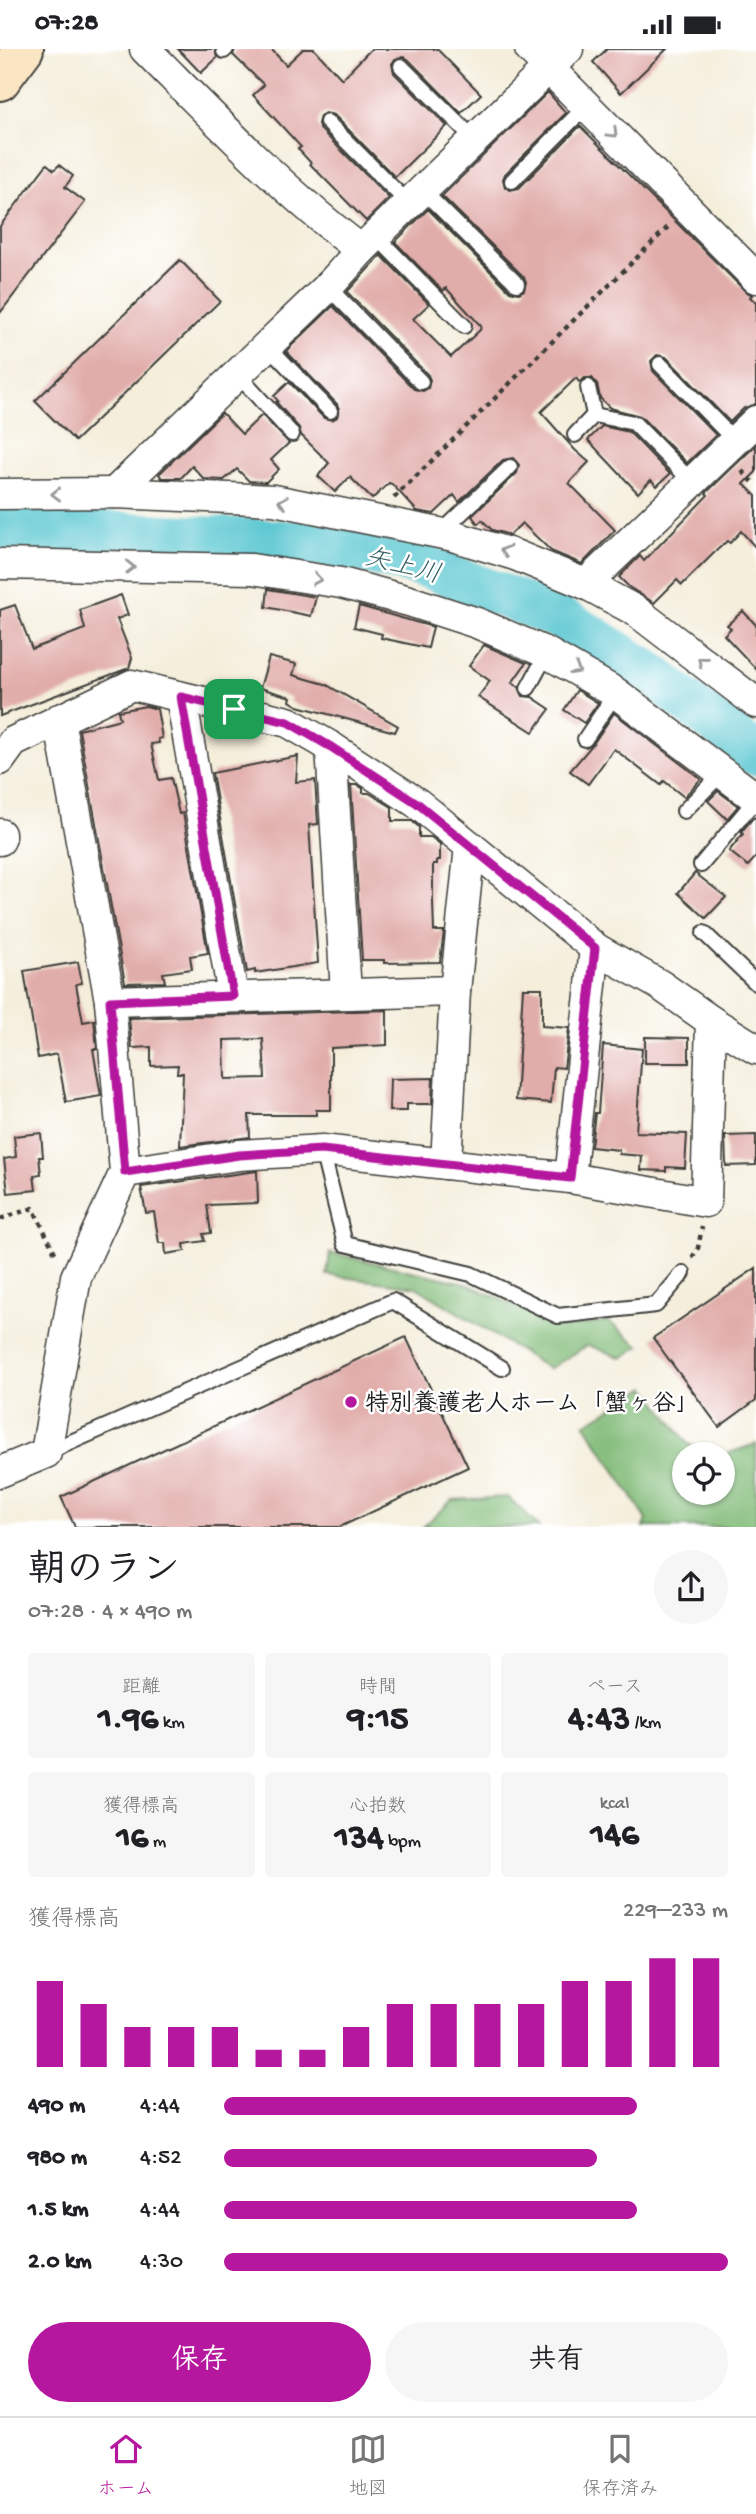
<!DOCTYPE html>
<html lang="ja">
<head>
<meta charset="utf-8">
<style>
  body { margin:0; font-family:"Gochi Hand","Klee One",sans-serif; background:#f6f6f6; color:#202124; height:100vh; display:flex; flex-direction:column; font-size:26px; white-space:nowrap }
  * { box-sizing:border-box; margin:0 }
  p { font-size:23px; color:#757577 }
  .icon { flex:none; width:38px; height:38px; fill:none; stroke:currentColor; stroke-width:2; stroke-linecap:round; stroke-linejoin:round }
  .map { position:relative; height:1478px; overflow:hidden }
  .drawer { display:flex; flex-direction:column; background:#fff; flex:1 }
  .drawer>* { flex:none }
  .buttons { position:absolute; left:672px; top:1393px; display:grid; gap:14px }
  .buttons a { display:grid; place-items:center; width:63px; height:63px; border-radius:50%; background:#fff; box-shadow:0 2px 5px #0004; font-size:35px }
  .pin { position:absolute; display:grid; place-items:center; width:60px; height:60px; color:#fff; margin:-30px; border-radius:14px; box-shadow:0 4px 10px #0006 }
  .round { display:grid; place-items:center; flex:none; width:74px; height:74px; border-radius:37px; background:#f6f6f6 }
  .overview { display:flex; align-items:center; justify-content:space-between; height:119px; padding:0 28px }
  h1 { font-size:38px; font-weight:700; line-height:52px }
  .metrics { display:grid; grid-template-columns:repeat(3,1fr); gap:10px; height:119px; padding:7px 28px }
  .metrics div { display:grid; align-content:center; border-radius:7px; background:#f6f6f6; text-align:center }
  .metrics b { font-size:35px; font-weight:700 }
  .metrics small { font-size:19px; font-weight:400 }
  .metrics p { font-size:19px }
  .chart { height:196px; padding:14px 28px }
  .chart p { display:flex; justify-content:space-between }
  .chart svg { width:100%; height:126px; margin-top:7px; stroke:#b5179e; stroke-width:6 }
  .action { display:flex; gap:14px; margin-top:auto; padding:14px 28px }
  .action a { flex:1; height:80px; border-radius:42px; background:#b5179e; color:#fff; font-size:28px; font-weight:700; line-height:80px; text-align:center }
  .action a+a { background:#f6f6f6; color:#202124 }
  ul { padding:0 28px; list-style:none; font-size:23px }
  li { display:grid; grid-template-columns:112px 84px 1fr; align-items:center; height:52px }
  li i { height:18px; border-radius:9px; background:#b5179e }
  .status { display:flex; justify-content:space-between; align-items:center; height:49px; padding:0 35px; background:#fff; direction:ltr }
  .status svg { height:19px; fill:currentColor }
  .dock { display:flex; justify-content:space-around; align-items:center; height:98px; border-top:2px solid #e0e0e0; background:#fff; font-size:19px; color:#757577 }
  .dock a { display:grid; justify-items:center; gap:4px }
  .dock .active { color:#b5179e }
  .map>svg:first-child { display:block }
  .forest { fill:#82bc79; stroke:#4f6c4a; stroke-width:2 }
  .lines { fill:none; stroke-linecap:round; stroke-linejoin:round }
  .river { stroke:#5bc7d2; stroke-width:44 }
  .building { fill:#e1adaa; fill-rule:evenodd }
  .lane-casing { stroke:#3c3c39; stroke-width:18 }
  .street-casing { stroke:#3c3c39; stroke-width:33 }
  .secondary-casing { stroke:#3c3c39; stroke-width:42 }
  .path { stroke:#3c3c39; stroke-width:4.5; stroke-dasharray:5 5; stroke-linecap:butt }
  .lane { stroke:#fff; stroke-width:14 }
  .street { stroke:#fff; stroke-width:30 }
  .secondary { stroke:#fbe6c4; stroke-width:38 }
  .oneway { stroke:#999 }
  .route-casing { stroke:#fff; stroke-width:14 }
  .route { stroke:#b5179e; stroke-width:9 }
  .poi-dot { fill:#b5179e; stroke:#fff; stroke-width:2.5 }
  .labels { text-anchor:middle; stroke-width:5; stroke-linejoin:round; paint-order:stroke }
  .poi-label { font-size:24px; font-weight:bold; fill:#1c1c1c; stroke:#fff; text-anchor:start }
  .water-label { font-size:26px; font-style:italic; fill:#356065; stroke:#fff }
</style>
</head>
<body>
<div class="status"><b>07:28</b><svg viewBox="0 0 49 12"><path d="M0 12V9h3v3zM5 12V6h3v6zM10 12V3h3v9zM15 12V0h3v12zM26 1h20v11H26zM47 4h2v5h-2z"/></svg></div>
<div class="map">
<svg width="756" height="1478" viewBox="0 0 756 1478">
  <rect width="100%" height="100%" fill="#fff"/>
  <filter id="ink" filterUnits="userSpaceOnUse"><feTurbulence type="fractalNoise" baseFrequency=".0143" numOctaves="2"/><feDisplacementMap in="SourceGraphic" scale="14" xChannelSelector="R" yChannelSelector="G"/><feConvolveMatrix kernelMatrix="1 2 1 2 8 2 1 2 1" color-interpolation-filters="sRGB"/></filter>
  <filter id="wash" filterUnits="userSpaceOnUse"><feTurbulence type="fractalNoise" baseFrequency=".00686" numOctaves="4" result="noise"/><feDisplacementMap in="SourceGraphic" scale="28" xChannelSelector="R" yChannelSelector="G"/><feGaussianBlur stdDeviation="1.57" result="paint"/><feColorMatrix in="noise" values="0 0 0 0 0 0 0 0 0 0 0 0 0 0 0 0 0 1.4 0 .05"/><feComposite in="paint" operator="in"/></filter>
  <g filter="url(#wash)">
    <rect width="100%" height="100%" fill="#f4eedb"/>
    <!-- forest -->
    <g class="forest">
      <path d="M330,1204L465,1234L563,1279L608,1272L640,1297L622,1309L588,1296L549,1320L416,1238L327,1226Z"/>
      <path d="M646,1338L688,1395L709,1405H684V1444H723V1406L756,1395V1478H644L647,1471L585,1375Z"/>
      <path d="M508,1448L539,1478H423L452,1451Z"/>
    </g>
    <g class="lines">
      <!-- river -->
      <path class="river" d="M0,479L309,494L372,504L428,518L557,568L596,590L648,623L756,705"/>
    </g>
    <g id="blocks">
      <!-- building -->
      <g class="building">
        <path d="M178,0H215L217,9L201,24Z"/>
        <path d="M235,0H271L286,16L303,0H314L342,30L371,0H437L481,45L461,64L408,10L403,8L395,10L392,15L394,24L447,77L395,128L334,66L325,64L320,67L318,75L320,80L389,149L366,172L310,115L311,114L298,100L301,98L253,46L264,36L233,6Z"/>
        <path d="M607,0H667L621,44L593,13Z"/>
        <path d="M548,43L566,64L505,125L503,130L505,138L510,141L519,139L580,77L744,241L752,246L750,248L756,254V355L744,359L730,373L666,308L657,306L651,312L653,322L716,386L687,414L640,367L610,359L600,349L597,335L592,329H585L579,333L576,329L541,363L575,401L589,413L569,434L615,481L582,515L551,502L522,474L510,486L492,481L482,471L478,475L472,467L517,424L519,416L513,409L503,411L459,453L454,446L434,465L417,462L392,435L389,434L372,450L350,428L335,443L318,427L329,414L301,386L299,379L276,353L278,352L274,347L289,333L324,369L332,371L337,368L339,360L337,355L286,302L333,257L414,340L423,342L428,339L430,331L428,326L347,243L381,206L429,255L413,270L451,308L480,281L481,277L446,239L443,242L395,193L428,160L510,242L519,244L524,241L526,233L524,228L442,147Z"/>
        <path d="M47,115L54,121L59,116L73,127L65,138L85,153L0,264V177Z"/>
        <path d="M180,211L220,252L75,392L35,352Z"/>
        <path d="M222,364L242,385L262,366L289,394L271,411L279,420L266,433L249,432L237,420L224,431L204,430L192,417L181,429H162L159,425Z"/>
        <path d="M602,377L629,383L670,425L657,437L651,431L638,444L588,391Z"/>
        <path d="M756,396V423L744,435L756,447V499L741,482L730,494L727,492L715,503L682,536L677,531L654,554L629,538L619,528L640,507L644,512L708,446L706,444Z"/>
        <path d="M268,540L316,548L311,567L266,558Z"/>
        <path d="M121,546L128,566L117,570L132,609L129,619L0,667V561L15,556L32,600L85,580L80,561Z"/>
        <path d="M359,557L433,578L428,599L381,589L382,585L354,578Z"/>
        <path d="M743,562L756,576V620L724,586L731,579L727,576Z"/>
        <path d="M484,596L526,614L512,634L519,638L523,647L532,648L550,660L533,683L478,648L490,632L469,617Z"/>
        <path d="M269,608L296,615L293,626L325,635L398,677L395,683L298,657L290,652L291,648L260,639Z"/>
        <path d="M577,641L598,654L584,674L564,661Z"/>
        <path d="M146,657L157,660L162,689L158,690L159,694L151,695L159,731L171,729L179,765L183,764L208,904L190,907L192,920L163,924L165,933L125,934L79,681L120,670L118,662Z"/>
        <path d="M614,664L701,730L684,748L664,732L661,736L614,700L588,735L570,722L593,695Z"/>
        <path d="M298,707L296,733L315,731L318,775L309,776L318,914L255,924V921L247,923L212,724Z"/>
        <path d="M351,736H357L363,739V744H369L392,758V772H412L419,778V788H431L440,795V811H437V815H433V853L434,882H444L440,913L384,914V911H362Z"/>
        <path d="M718,742L738,757L727,770L708,752Z"/>
        <path d="M756,768V808L748,817L729,802L743,785L741,783L753,769Z"/>
        <path d="M695,824L726,848L706,869L678,844Z"/>
        <path d="M78,913L82,934L76,935L83,973L94,971L97,1000H93L101,1047L66,1053L57,1005L38,1009L24,922Z"/>
        <path d="M523,939H542V977L569,979L564,1019L554,1018L551,1054L516,1051Z"/>
        <path d="M387,961V996L331,999V1061H316V1066H249L250,1088L180,1097L183,1024H177L178,1016L151,1017V998L132,999L129,969ZM263,990L265,1029L225,1030L224,991Z"/>
        <path d="M645,988L689,989V1014H645Z"/>
        <path d="M603,996L642,1000L636,1083L687,1085L685,1119L666,1118V1122L641,1121L642,1107L619,1105V1101L591,1098L595,1064H598Z"/>
        <path d="M433,1029L432,1055H407V1062H389L390,1030Z"/>
        <path d="M41,1084L43,1108H39L41,1125L34,1126L36,1141L8,1144L4,1110L16,1108L14,1087Z"/>
        <path d="M756,1086V1116L726,1117L725,1087Z"/>
        <path d="M257,1122L258,1154L207,1156L211,1184L203,1185L205,1192L184,1195L185,1202L166,1205L165,1194H159L154,1163L146,1164L141,1138Z"/>
        <path d="M756,1219V1351L719,1378L653,1289Z"/>
        <path d="M406,1288L468,1418L340,1478H75L61,1448Z"/>
      </g>
    </g>
  </g>
  <g filter="url(#ink)">
    <use href="#blocks" fill-opacity="0" stroke="#3c3c39" stroke-width="2"/>
    <g class="lines">
      <defs>
        <g id="lane">
          <path d="M224,2L226,0"/>
          <path d="M401,17L475,91"/>
          <path d="M327,73L409,155"/>
          <path d="M512,132L586,57"/>
          <path d="M423,142L517,235"/>
          <path d="M376,187L464,277"/>
          <path d="M328,238L421,333"/>
          <path d="M267,296L330,362"/>
          <path d="M660,315L735,392"/>
          <path d="M237,325L292,385"/>
          <path d="M594,366L634,374L692,433"/>
          <path d="M575,386L594,366L588,338"/>
          <path d="M449,486L451,474L510,418"/>
          <path d="M528,639L547,604"/>
          <path d="M585,690L616,644"/>
          <path d="M684,762L722,724"/>
          <path d="M701,816L756,750"/>
          <path d="M704,884L756,934"/>
          <path d="M322,1101L345,1195L471,1225L558,1267L656,1256L683,1224"/>
          <path d="M46,1404L393,1252L502,1319"/>
        </g>
        <g id="street">
          <path d="M145,0C215,70 282,141 361,201"/>
          <path d="M530,0L756,229"/>
          <path d="M114,444L328,238L361,201L568,0"/>
          <path d="M0,445L114,444L274,451L449,486L515,506L588,536L636,562L756,654"/>
          <path d="M0,515L252,520L341,534L409,552L477,574L547,604L616,644L756,749"/>
          <path d="M588,536L594,527L756,372"/>
          <path d="M181,648L233,947"/>
          <path d="M331,698L346,944"/>
          <path d="M0,711L13,693L132,636L288,673L331,698L417,754L595,899L660,936L711,972L756,1000"/>
          <path d="M0,785V791"/>
          <path d="M110,952L455,942"/>
          <path d="M446,1115L455,942L470,797"/>
          <path d="M125,1123L239,1106L322,1101L570,1129L706,1153L711,972"/>
          <path d="M570,1129L595,899"/>
          <path d="M0,1423L46,1404L76,1228L125,1123L110,952L59,670"/>
        </g>
        <path id="secondary" d="M0,32L24,0"/>
      </defs>
      <!-- lane casing -->
      <use href="#lane" class="lane-casing"/>
      <!-- street casing -->
      <use href="#street" class="street-casing"/>
      <!-- secondary casing -->
      <use href="#secondary" class="secondary-casing"/>
      <!-- path -->
      <g class="path">
        <path d="M742,422L756,436"/>
        <path d="M394,449L669,177"/>
        <path d="M0,1170L33,1159L56,1206"/>
        <path d="M692,1209L698,1199L702,1178"/>
      </g>
      <!-- lane -->
      <use href="#lane" class="lane"/>
      <!-- street -->
      <use href="#street" class="street"/>
      <!-- secondary -->
      <use href="#secondary" class="secondary"/>
    </g>
    <!-- one-way arrows -->
    <defs><path id="oneway-chevron" d="M-2-3.5L2.5 0L-2 3.5" fill="none" stroke-width="1.6" stroke-linecap="round" stroke-linejoin="round" transform="scale(1.75)"/></defs>
    <g class="oneway">
      <use href="#oneway-chevron" transform="translate(613 84) rotate(45)"/>
      <use href="#oneway-chevron" transform="translate(56 445) rotate(179)"/>
      <use href="#oneway-chevron" transform="translate(283 453) rotate(-170)"/>
      <use href="#oneway-chevron" transform="translate(505 502) rotate(-163)"/>
      <use href="#oneway-chevron" transform="translate(130 518) rotate(1)"/>
      <use href="#oneway-chevron" transform="translate(317 530) rotate(9)"/>
      <use href="#oneway-chevron" transform="translate(702 612) rotate(-142)"/>
      <use href="#oneway-chevron" transform="translate(576 621) rotate(30)"/>
    </g>
  </g>
  <g class="lines" filter="url(#ink)">
    <defs>
      <path id="route" d="M181,648L288,673L331,698L417,754L595,899L570,1129L322,1101L239,1106L125,1123L110,952L233,947Z"/>
    </defs>
    <!-- route casing -->
    <use href="#route" class="route-casing"/>
    <!-- route -->
    <use href="#route" class="route"/>
  </g>
  <!-- markers -->
  <circle class="poi-dot" cx="351" cy="1353" r="7"/>
  <g class="labels">
    <!-- poi labels -->
    <g class="poi-label">
      <text x="365" y="1361">特別養護老人ホーム「蟹ヶ谷」</text>
    </g>
    <!-- water labels -->
    <g class="water-label">
      <text transform="translate(403 515) rotate(14)" y="9">矢上川</text>
    </g>
  </g>
</svg>
<div class="buttons">
<a><svg class="icon" aria-label="locate" viewBox="0 0 24 24"><circle cx="12" cy="12" r="6"/><path d="M12 2v4M12 18v4M2 12h4M18 12h4"/></svg></a>
</div>
<div class="pin" style="left:234px;top:660px;background:#1e9e55"><svg class="icon" aria-label="arrive" viewBox="0 0 24 24"><path d="M6 21V4h12l-3 4 3 4H6"/></svg></div>
</div>
<section class="drawer">
<div class="overview"><div><h1>朝のラン</h1><p>07:28 · 4 × 490 m</p></div><a class="round"><svg class="icon" aria-label="share" viewBox="0 0 24 24"><path d="M12 15V3M7 8l5-5 5 5M5 13v7h14v-7"/></svg></a></div>
<div class="metrics">
<div><p>距離</p><b>1.96<small> km</small></b></div>
<div><p>時間</p><b>9:15</b></div>
<div><p>ペース</p><b>4:43<small> /km</small></b></div>
</div>
<div class="metrics">
<div><p>獲得標高</p><b>16<small> m</small></b></div>
<div><p>心拍数</p><b>134<small> bpm</small></b></div>
<div><p>kcal</p><b>146</b></div>
</div>
<div class="chart"><p><span>獲得標高</span>229–233 m</p>
<svg viewBox="0 0 160 44" preserveAspectRatio="none"><path d="M5 44V14M15 44V22M25 44V30M35 44V30M45 44V30M55 44V38M65 44V38M75 44V30M85 44V22M95 44V22M105 44V22M115 44V22M125 44V14M135 44V14M145 44V6M155 44V6"/></svg>
</div>
<ul>
<li><b>490 m</b>4:44<i style="width:82%"></i></li>
<li><b>980 m</b>4:52<i style="width:74%"></i></li>
<li><b>1.5 km</b>4:44<i style="width:82%"></i></li>
<li><b>2.0 km</b>4:30<i style="width:100%"></i></li>
</ul>
<div class="action"><a>保存</a><a>共有</a></div>
</section>
<nav class="dock">
<a class="active"><svg class="icon" aria-label="home" viewBox="0 0 24 24"><path d="M3 11l9-7 9 7M6 9v11h12V9"/></svg>ホーム</a>
<a><svg class="icon" aria-label="map" viewBox="0 0 24 24"><path d="M3 6l6-2 6 2 6-2v14l-6 2-6-2-6 2zM9 4v14M15 6v14"/></svg>地図</a>
<a><svg class="icon" aria-label="saved" viewBox="0 0 24 24"><path d="M7 4h10v16l-5-4-5 4z"/></svg>保存済み</a>
</nav>
</body>
</html>
